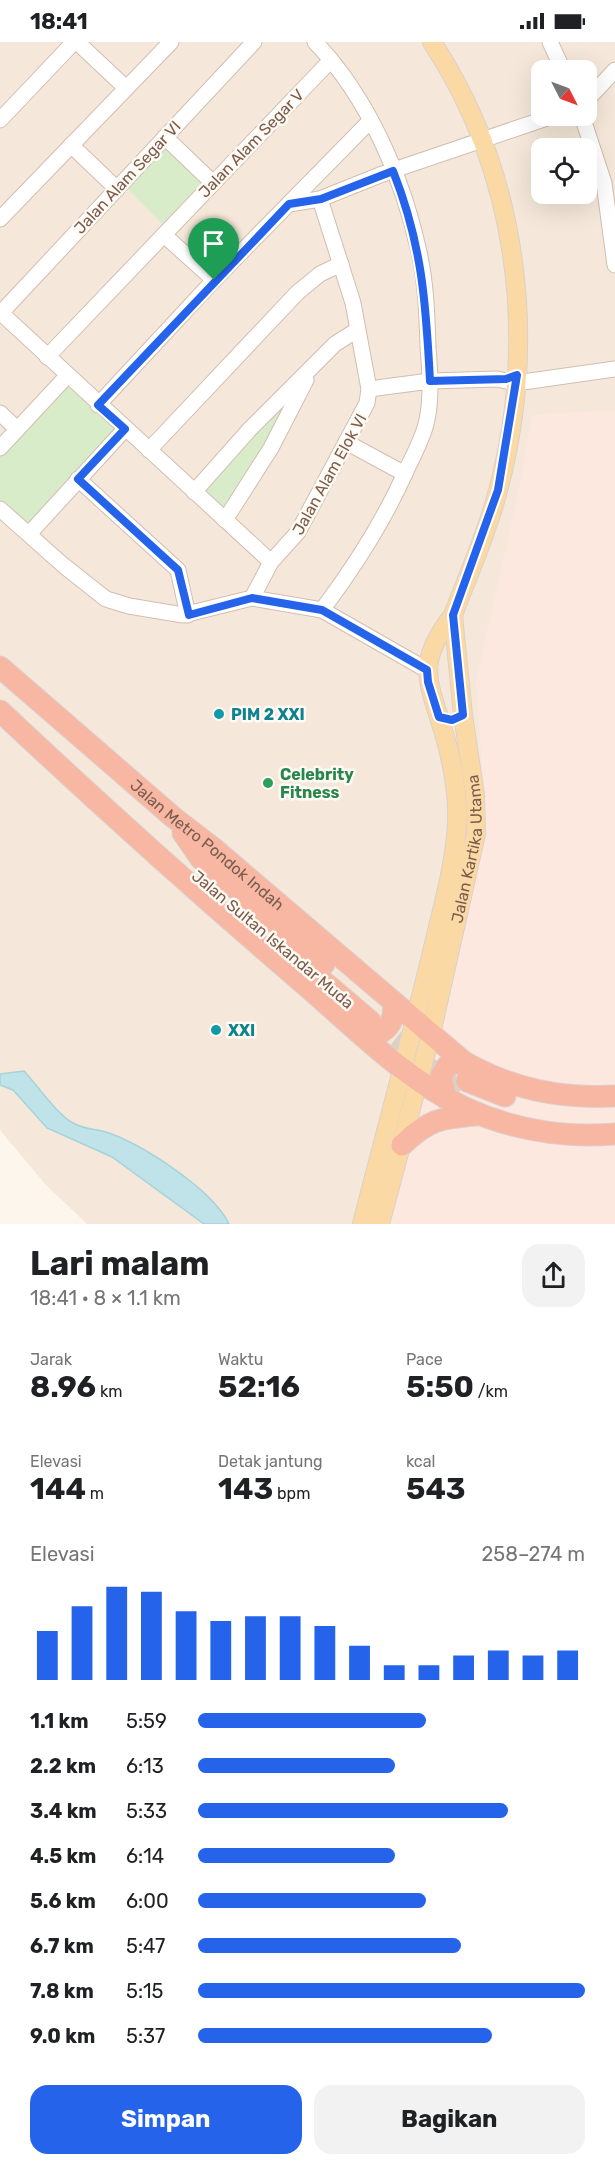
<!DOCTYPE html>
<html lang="id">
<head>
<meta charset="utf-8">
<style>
  body { margin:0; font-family:Rubik,sans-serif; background:#f2f2f2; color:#202124; height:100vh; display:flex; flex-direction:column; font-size:22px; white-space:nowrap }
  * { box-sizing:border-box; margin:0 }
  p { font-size:20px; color:#757577 }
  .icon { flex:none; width:33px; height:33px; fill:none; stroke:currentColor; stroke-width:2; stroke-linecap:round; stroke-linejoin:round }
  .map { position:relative; height:1182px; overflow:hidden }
  .drawer { display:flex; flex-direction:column; background:#fff; flex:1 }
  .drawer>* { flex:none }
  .needle { width:39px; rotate:132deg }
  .tools { position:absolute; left:531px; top:18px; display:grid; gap:12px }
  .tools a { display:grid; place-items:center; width:66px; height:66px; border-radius:12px; background:#fff; box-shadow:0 6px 24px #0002; font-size:30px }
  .pin { position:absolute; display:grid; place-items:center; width:51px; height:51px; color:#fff; margin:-62px -26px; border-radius:50% 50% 50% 0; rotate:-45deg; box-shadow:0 0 6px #0007 }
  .pin .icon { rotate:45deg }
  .round { display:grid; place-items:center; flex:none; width:63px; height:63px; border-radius:18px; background:#f2f2f2 }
  .summary { display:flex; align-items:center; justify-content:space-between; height:102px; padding:0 30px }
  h1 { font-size:33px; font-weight:700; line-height:45px }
  .figures { display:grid; grid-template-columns:repeat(3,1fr); gap:9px; height:102px; padding:6px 30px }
  .figures div { display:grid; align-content:center }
  .figures b { font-size:30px; font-weight:700 }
  .figures small { font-size:16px; font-weight:400 }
  .figures p { font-size:16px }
  .chart { height:168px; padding:12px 30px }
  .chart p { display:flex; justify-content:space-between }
  .chart svg { width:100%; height:108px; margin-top:6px; stroke:#2563eb; stroke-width:6 }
  .action { display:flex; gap:12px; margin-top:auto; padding:12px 30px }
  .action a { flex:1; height:69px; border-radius:18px; background:#2563eb; color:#fff; font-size:24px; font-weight:700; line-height:69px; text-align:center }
  .action a+a { background:#f2f2f2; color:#202124 }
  ul { padding:0 30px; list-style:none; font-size:20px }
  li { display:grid; grid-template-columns:96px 72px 1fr; align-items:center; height:45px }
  li i { height:15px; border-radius:8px; background:#2563eb }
  .status { display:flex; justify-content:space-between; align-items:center; height:42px; padding:0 30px; background:#fff; direction:ltr }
  .status svg { height:16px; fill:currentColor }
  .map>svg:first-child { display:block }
  .residential { fill:#f5e8da; fill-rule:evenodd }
  .commercial { fill:#fde8e0 }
  .green { fill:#d8ecc9 }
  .water { fill:#bfe3e8; stroke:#a5d3da; stroke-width:1.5 }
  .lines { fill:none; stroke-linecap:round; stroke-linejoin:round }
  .highway-tunnel { stroke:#dcd0c4; stroke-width:21; stroke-dasharray:21 10; stroke-linecap:butt }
  .minor-casing { stroke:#d1beb0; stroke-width:17 }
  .major-casing { stroke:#dad1cd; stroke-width:20 }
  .highway-casing { stroke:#dad1cd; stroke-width:23 }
  .minor { stroke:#fff; stroke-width:15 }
  .major { stroke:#fbd9a5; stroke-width:18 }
  .highway { stroke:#f7b7a3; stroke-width:21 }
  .route-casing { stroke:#fff; stroke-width:12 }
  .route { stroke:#2563eb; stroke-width:8 }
  .culture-dot { fill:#0f9aa8; stroke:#fffaf3; stroke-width:2 }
  .leisure-dot { fill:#2e9e5b; stroke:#fffaf3; stroke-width:2 }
  .labels { text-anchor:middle; stroke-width:5; stroke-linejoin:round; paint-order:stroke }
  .street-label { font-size:16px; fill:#7a5c4d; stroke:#fffaf3 }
  .culture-label { font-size:16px; font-weight:bold; fill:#0d838f; stroke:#fffaf3; text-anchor:start }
  .leisure-label { font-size:16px; font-weight:bold; fill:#27864d; stroke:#fffaf3; text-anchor:start }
</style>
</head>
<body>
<div class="status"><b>18:41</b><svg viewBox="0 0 49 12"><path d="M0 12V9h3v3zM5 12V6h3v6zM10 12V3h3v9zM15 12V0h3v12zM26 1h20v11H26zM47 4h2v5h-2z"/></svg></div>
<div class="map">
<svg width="615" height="1182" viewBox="0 0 615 1182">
  <rect width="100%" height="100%" fill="#fdf6ec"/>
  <!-- residential -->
  <path class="residential" d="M0,0H615V1182H87L46,1143L0,1088ZM542,28H586V74H542ZM542,106H586V152H542Z"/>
  <!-- commercial -->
  <path class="commercial" d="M615,368V1182H379L395,1131L486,774L476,640L521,438L532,373Z"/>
  <!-- green -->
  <g class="green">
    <path d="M167,104L208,147L168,188L127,146Z"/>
    <path d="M66,338L118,387L28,486L0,462V411Z"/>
    <path d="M305,340L225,473L201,453Z"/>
  </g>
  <!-- water -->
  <path class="water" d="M24,1029C38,1044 58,1074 75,1082C84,1087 96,1087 106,1090C142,1102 212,1147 229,1182H204L112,1115L47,1086L13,1048L0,1043V1032Z"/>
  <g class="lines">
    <!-- highway-tunnel -->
    <path class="highway-tunnel" d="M370,979L461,1051"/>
    <defs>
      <g id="minor">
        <path d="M77,0L126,46"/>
        <path d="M315,0C368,55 403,136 419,210C426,241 427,273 428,305C430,330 432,358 426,382C422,398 413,414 406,429C384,479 355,524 322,568"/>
        <path d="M550,0L563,28"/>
        <path d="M586,59L615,28"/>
        <path d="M582,74L604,141L615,223"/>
        <path d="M0,78L74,0"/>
        <path d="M165,95L213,141"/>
        <path d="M71,103L117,147"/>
        <path d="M289,162L320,157L385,131L553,74"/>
        <path d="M0,177L171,0"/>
        <path d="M164,193L214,238"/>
        <path d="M0,270L271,520"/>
        <path d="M1,271L254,0"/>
        <path d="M47,315L331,18"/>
        <path d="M369,347L430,339L497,337L516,341L615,327"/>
        <path d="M98,363L214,238L370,79"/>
        <path d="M0,371L17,387"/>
        <path d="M346,400L405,432"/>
        <path d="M0,406L67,334"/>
        <path d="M149,408L297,251L320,232L341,222"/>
        <path d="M78,437L178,528L188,573"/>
        <path d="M194,450L250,387L335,302L357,288"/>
        <path d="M0,467L63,523L106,557L129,564L183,573L252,556L322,568L427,628"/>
        <path d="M225,478L271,406L306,338"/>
        <path d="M29,492L125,387"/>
        <path d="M252,556L271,520L298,490L367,361L369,347L353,261L320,157"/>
      </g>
      <g id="major">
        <path d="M362,1182C385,1092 409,1004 431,914C441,870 455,825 457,780C458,751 453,723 445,695C430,641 413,624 453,573C469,531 488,488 499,445C538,294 518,131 432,0"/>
        <path id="s1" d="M380,1182L431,992L476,792L475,753L463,673L453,573"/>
      </g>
      <g id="highway">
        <path id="s2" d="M0,625L173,775L212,805L464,1020C512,1047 560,1057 615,1054"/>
        <path d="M0,669C99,762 200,853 304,942C354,985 404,1037 465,1066C513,1088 563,1096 615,1092"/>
        <path d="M183,791L201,817L324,922"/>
        <path d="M297,917L370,979"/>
        <path d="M365,994C386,993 396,981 393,960"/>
        <path d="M467,1039L505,1054"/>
        <path d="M446,1056L441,1034L448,1023L464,1020"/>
        <path d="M402,1103C429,1077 441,1076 476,1073"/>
      </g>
    </defs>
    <!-- minor casing -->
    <use href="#minor" class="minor-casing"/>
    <!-- major casing -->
    <use href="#major" class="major-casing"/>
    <!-- highway casing -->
    <use href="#highway" class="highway-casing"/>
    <!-- minor -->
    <use href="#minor" class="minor"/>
    <!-- major -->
    <use href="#major" class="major"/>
    <!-- highway -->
    <use href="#highway" class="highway"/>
  </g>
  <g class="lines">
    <defs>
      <path id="route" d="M393,129C422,202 426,261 430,339L506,337L517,333L498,448L453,573L463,673L452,678L439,675L428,640L427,628L322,568L252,556L189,573L178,528L78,437L125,387L98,363L289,162L321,157Z"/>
    </defs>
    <!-- route casing -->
    <use href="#route" class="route-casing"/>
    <!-- route -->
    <use href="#route" class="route"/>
  </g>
  <!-- markers -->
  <g class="culture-dot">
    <circle cx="219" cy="672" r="6"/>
    <circle cx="216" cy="988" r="6"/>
  </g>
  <circle class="leisure-dot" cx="268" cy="741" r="6"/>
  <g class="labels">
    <!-- street labels -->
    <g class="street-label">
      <text transform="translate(251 101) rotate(-46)" y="6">Jalan Alam Segar V</text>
      <text transform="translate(127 135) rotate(-47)" y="6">Jalan Alam Segar VI</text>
      <text transform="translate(329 432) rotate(-61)" y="6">Jalan Alam Elok VI</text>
      <text dy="6" stroke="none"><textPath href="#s2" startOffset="273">Jalan Metro Pondok Indah</textPath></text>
      <text dy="6" stroke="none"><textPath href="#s1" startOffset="386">Jalan Kartika Utama</textPath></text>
      <text transform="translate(273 897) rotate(40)" y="6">Jalan Sultan Iskandar Muda</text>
    </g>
    <!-- culture labels -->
    <g class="culture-label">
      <text x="231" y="678">PIM 2 XXI</text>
      <text x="228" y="994">XXI</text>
    </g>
    <!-- leisure labels -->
    <g class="leisure-label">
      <text x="280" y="738">Celebrity<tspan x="280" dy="18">Fitness</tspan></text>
    </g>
  </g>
</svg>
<div class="tools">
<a><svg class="needle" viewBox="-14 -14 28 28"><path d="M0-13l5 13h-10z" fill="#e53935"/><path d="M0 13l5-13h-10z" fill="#757577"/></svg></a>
<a><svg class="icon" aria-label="locate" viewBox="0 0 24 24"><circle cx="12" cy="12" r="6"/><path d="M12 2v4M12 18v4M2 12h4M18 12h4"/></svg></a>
</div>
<div class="pin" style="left:214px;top:238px;background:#1e9e55"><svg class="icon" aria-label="arrive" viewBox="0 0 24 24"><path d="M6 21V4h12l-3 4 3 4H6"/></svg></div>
</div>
<section class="drawer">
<div class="summary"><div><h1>Lari malam</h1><p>18:41 · 8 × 1.1 km</p></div><a class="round"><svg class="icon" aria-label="share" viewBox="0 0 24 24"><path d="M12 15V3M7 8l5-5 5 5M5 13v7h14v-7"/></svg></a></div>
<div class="figures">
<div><p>Jarak</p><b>8.96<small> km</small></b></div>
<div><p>Waktu</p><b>52:16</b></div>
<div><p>Pace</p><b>5:50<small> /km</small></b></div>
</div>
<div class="figures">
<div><p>Elevasi</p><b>144<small> m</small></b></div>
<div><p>Detak jantung</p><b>143<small> bpm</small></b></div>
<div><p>kcal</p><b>543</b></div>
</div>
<div class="chart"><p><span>Elevasi</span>258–274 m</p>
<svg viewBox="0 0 160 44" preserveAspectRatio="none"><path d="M5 44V24M15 44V14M25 44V6M35 44V8M45 44V16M55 44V20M65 44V18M75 44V18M85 44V22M95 44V30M105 44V38M115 44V38M125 44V34M135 44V32M145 44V34M155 44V32"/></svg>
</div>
<ul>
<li><b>1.1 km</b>5:59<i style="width:59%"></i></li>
<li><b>2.2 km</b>6:13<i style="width:51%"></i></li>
<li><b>3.4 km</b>5:33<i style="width:80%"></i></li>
<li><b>4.5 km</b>6:14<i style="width:51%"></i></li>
<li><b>5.6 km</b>6:00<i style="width:59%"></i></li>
<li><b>6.7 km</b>5:47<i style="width:68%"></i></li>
<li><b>7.8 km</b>5:15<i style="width:100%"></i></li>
<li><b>9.0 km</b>5:37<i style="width:76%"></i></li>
</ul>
<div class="action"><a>Simpan</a><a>Bagikan</a></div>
</section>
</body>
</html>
